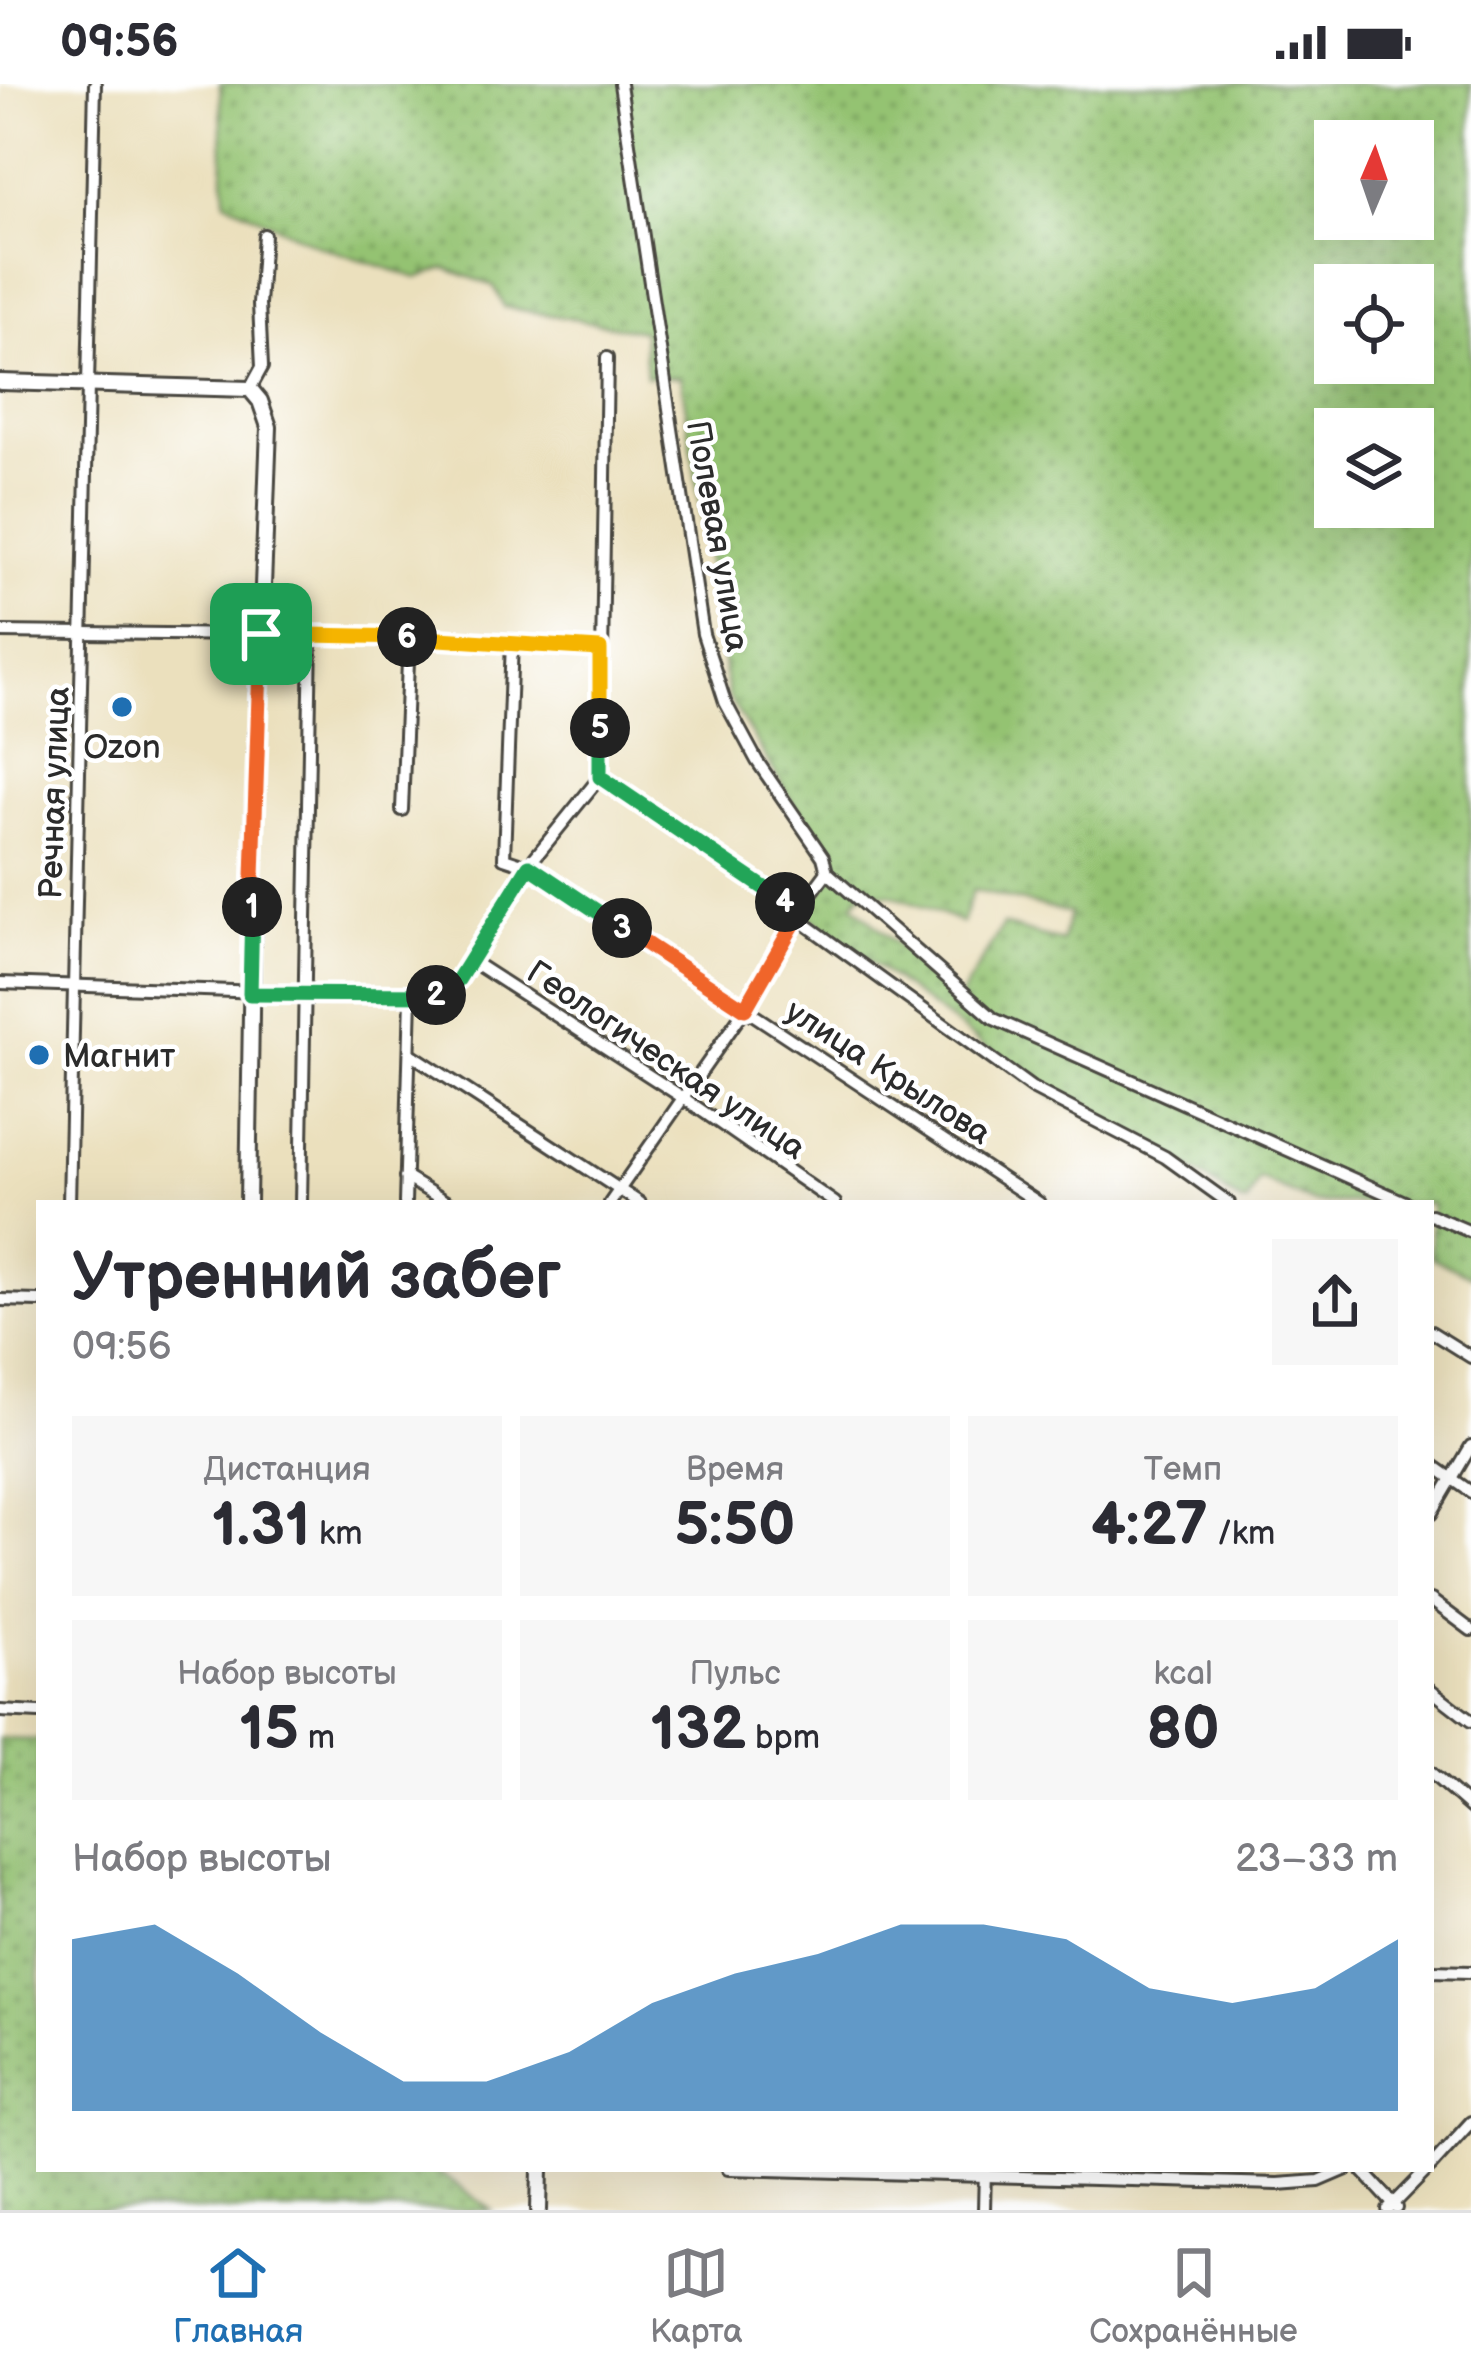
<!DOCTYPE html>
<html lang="ru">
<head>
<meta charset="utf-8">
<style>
  body { margin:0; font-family:"Balsamiq Sans",sans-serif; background:#f7f7f7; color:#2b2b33; height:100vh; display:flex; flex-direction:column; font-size:45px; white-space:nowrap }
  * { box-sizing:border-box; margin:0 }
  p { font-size:39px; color:#7c7c81 }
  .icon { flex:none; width:66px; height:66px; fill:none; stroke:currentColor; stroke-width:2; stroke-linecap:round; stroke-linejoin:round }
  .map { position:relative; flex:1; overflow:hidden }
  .drawer { position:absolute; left:36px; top:1116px; width:1398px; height:972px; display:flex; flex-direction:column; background:#fff; border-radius:0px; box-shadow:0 12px 48px #0002 }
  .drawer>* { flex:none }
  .needle { width:78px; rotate:2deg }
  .fabs { position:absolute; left:1314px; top:36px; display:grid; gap:24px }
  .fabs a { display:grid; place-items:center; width:120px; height:120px; border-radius:0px; background:#fff; box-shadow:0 12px 48px #0002; font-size:60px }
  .pin { position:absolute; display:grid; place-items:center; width:102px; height:102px; color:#fff; margin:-51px; border-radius:24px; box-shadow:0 6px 18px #0006 }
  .km { position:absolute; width:60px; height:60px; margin:-30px; border-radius:50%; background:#222; color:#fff; font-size:33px; line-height:60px; text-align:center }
  .round { display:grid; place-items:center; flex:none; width:126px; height:126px; border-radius:0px; background:#f7f7f7 }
  .head { display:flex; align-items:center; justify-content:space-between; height:204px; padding:0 36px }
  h1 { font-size:66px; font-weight:700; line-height:90px }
  .figures { display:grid; grid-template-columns:repeat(3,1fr); gap:18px; height:204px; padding:12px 36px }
  .figures div { display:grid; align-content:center; border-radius:0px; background:#f7f7f7; text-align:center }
  .figures b { font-size:60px; font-weight:700 }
  .figures small { font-size:33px; font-weight:400 }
  .figures p { font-size:33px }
  .chart { height:336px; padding:24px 36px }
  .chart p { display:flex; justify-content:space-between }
  .chart svg { width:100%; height:216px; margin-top:12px; fill:#1f6fb2; opacity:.7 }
  .status { display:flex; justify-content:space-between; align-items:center; height:84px; padding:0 60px; background:#fff; direction:ltr }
  .status svg { height:33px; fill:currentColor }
  .tabs { display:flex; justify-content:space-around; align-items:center; height:168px; border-top:3px solid #e1e1e2; background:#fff; font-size:33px; color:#7c7c81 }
  .tabs a { display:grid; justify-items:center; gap:6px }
  .tabs .on { color:#1f6fb2 }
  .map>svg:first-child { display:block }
  .green { fill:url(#green-dots); stroke:#60774e; stroke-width:3; fill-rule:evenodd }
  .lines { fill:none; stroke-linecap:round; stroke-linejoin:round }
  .minor-casing { stroke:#484641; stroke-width:16 }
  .tertiary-casing { stroke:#484641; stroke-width:20 }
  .minor { stroke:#fff; stroke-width:10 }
  .tertiary { stroke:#fff; stroke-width:14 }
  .split-1-casing { stroke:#fff; stroke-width:24 }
  .split-2-casing { stroke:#fff; stroke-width:24 }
  .split-3-casing { stroke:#fff; stroke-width:24 }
  .split-4-casing { stroke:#fff; stroke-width:24 }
  .split-5-casing { stroke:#fff; stroke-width:24 }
  .split-6-casing { stroke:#fff; stroke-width:24 }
  .split-7-casing { stroke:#fff; stroke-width:24 }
  .split-1 { stroke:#f0652b; stroke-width:15 }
  .split-2 { stroke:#22a559; stroke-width:15 }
  .split-3 { stroke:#22a559; stroke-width:15 }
  .split-4 { stroke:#f0652b; stroke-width:15 }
  .split-5 { stroke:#22a559; stroke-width:15 }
  .split-6 { stroke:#f5b400; stroke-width:15 }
  .split-7 { stroke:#f5b400; stroke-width:15 }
  .poi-dot { fill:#1f6fb2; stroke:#fff; stroke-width:4.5 }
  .labels { text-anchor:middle; stroke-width:9; stroke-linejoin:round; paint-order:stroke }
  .street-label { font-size:33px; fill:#2b2b2b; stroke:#fff }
  .poi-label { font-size:33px; fill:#2b2b2b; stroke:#fff }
</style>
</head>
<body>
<div class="status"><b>09:56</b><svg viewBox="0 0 49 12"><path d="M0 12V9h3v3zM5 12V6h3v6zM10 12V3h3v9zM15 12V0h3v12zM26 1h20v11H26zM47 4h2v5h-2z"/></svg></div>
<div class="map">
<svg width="1471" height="2126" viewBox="0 0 1471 2126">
  <defs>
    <pattern id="green-dots" width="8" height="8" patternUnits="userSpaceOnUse" patternTransform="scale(3)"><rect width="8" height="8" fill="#94c372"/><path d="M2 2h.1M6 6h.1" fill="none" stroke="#799f5e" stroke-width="1.8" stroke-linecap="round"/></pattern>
  </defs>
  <rect width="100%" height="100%" fill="#fff"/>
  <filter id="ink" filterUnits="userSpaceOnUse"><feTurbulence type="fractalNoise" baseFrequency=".00833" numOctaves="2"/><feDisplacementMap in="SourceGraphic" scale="24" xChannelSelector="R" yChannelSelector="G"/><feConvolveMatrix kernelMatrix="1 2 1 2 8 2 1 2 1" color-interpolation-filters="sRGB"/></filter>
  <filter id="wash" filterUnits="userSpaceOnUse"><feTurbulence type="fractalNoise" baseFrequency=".004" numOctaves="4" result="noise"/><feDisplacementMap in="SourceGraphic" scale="48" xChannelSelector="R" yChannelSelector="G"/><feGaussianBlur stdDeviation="2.7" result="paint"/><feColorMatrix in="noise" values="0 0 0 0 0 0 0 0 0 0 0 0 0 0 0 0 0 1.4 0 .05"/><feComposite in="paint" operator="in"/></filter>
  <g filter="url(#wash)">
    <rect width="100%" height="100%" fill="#ebe0bd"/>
    <!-- green -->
    <g class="green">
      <path d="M220,0H1471V1192L1431,1173V1119H1314L1259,1095L1247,1119H1242L1161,1065L1053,1013L806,830L835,787L728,612L681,293L646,292L643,247L504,223L494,202L445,184L417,194L319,162L225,117ZM1335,57H1413V135H1335ZM1335,201H1413V279H1335ZM1335,345H1413V423H1335ZM973,806L1070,829L1062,858L1003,841L958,917L853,820L861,810H891L962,839Z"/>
      <path d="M0,1655L39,1656V2085H434L492,2126H0Z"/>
    </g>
  </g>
  <g filter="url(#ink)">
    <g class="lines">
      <defs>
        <g id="minor">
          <path d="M620,0L703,550L725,618L757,677L823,773L827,788L994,935L1407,1119"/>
          <path d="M250,305L262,283L259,220L264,151"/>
          <path d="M0,548L409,553L600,565"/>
          <path d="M512,557L504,774L528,782L1039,1119"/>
          <path d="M600,693L790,821L797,834L1032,1004L1165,1073L1229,1119"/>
          <path d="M402,726L409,553"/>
          <path d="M470,876L682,1013L835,1119"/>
          <path d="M0,899L411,913L438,911L458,896L528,782L600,693L607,274"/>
          <path d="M411,970L640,1119"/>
          <path d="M405,1093L448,1119"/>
          <path d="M69,1119L95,0"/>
          <path d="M301,1119L311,552"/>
          <path d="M405,1119L411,913"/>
          <path d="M610,1119L745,925L810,811L827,788"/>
          <path d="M1431,1131L1471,1148"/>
          <path d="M0,1216L39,1217"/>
          <path d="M1431,1248L1471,1273"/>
          <path d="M1431,1380L1471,1408"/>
          <path d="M1431,1430L1471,1362"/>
          <path d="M1431,1516L1471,1546"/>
          <path d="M1431,1606L1471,1637"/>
          <path d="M0,1627L39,1629"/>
          <path d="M1431,1689L1471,1724"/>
          <path d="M1431,1887L1471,1888"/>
          <path d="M1431,2082L1471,2038"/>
          <path d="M728,2085L1278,2100L1319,2097L1347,2085"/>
          <path d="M1361,2085L1397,2124"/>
          <path d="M984,2126L985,2085"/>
          <path d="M1388,2126L1428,2085"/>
        </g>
        <g id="tertiary">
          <path d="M0,298L250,305L260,317L269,343L254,740L248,1119"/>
          <path d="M539,2126L540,2085"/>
        </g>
      </defs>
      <!-- minor casing -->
      <use href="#minor" class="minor-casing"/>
      <!-- tertiary casing -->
      <use href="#tertiary" class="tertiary-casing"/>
      <!-- minor -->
      <use href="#minor" class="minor"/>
      <!-- tertiary -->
      <use href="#tertiary" class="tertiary"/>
    </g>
  </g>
  <g class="lines" filter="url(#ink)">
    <defs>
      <path id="split-1" d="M252,823L261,550"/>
      <path id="split-2" d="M252,823L250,910L436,911"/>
      <path id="split-3" d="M436,911L458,896L529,782L622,844"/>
      <path id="split-4" d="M622,844L745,925L797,834L785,818"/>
      <path id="split-5" d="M600,644V693L785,818"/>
      <path id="split-6" d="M407,553L600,565V644"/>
      <path id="split-7" d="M261,550L407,553"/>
    </defs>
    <!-- split-1 casing -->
    <use href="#split-1" class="split-1-casing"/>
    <!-- split-2 casing -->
    <use href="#split-2" class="split-2-casing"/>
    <!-- split-3 casing -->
    <use href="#split-3" class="split-3-casing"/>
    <!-- split-4 casing -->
    <use href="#split-4" class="split-4-casing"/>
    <!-- split-5 casing -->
    <use href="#split-5" class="split-5-casing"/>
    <!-- split-6 casing -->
    <use href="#split-6" class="split-6-casing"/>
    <!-- split-7 casing -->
    <use href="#split-7" class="split-7-casing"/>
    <!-- split-1 -->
    <use href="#split-1" class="split-1"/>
    <!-- split-2 -->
    <use href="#split-2" class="split-2"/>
    <!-- split-3 -->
    <use href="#split-3" class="split-3"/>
    <!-- split-4 -->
    <use href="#split-4" class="split-4"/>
    <!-- split-5 -->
    <use href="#split-5" class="split-5"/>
    <!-- split-6 -->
    <use href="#split-6" class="split-6"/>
    <!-- split-7 -->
    <use href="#split-7" class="split-7"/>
  </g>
  <!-- markers -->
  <g class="poi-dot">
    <circle cx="122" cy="623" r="12"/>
    <circle cx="39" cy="971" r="12"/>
  </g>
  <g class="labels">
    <!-- street labels -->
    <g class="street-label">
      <text transform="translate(719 452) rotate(80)" y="12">Полевая улица</text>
      <text transform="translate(53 709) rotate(-88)" y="12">Речная улица</text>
      <text transform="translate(667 975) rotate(34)" y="12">Геологическая улица</text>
      <text transform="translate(889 987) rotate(33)" y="12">улица Крылова</text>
    </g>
    <!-- poi labels -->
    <g class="poi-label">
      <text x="122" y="674">Ozon</text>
      <text x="63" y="983" text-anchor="start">Магнит</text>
    </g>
  </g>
</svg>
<div class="fabs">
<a><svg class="needle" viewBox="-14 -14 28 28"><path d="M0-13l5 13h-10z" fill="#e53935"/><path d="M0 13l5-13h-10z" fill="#7c7c81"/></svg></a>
<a><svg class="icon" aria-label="locate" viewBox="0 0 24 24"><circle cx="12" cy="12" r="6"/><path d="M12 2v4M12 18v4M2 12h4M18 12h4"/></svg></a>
<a><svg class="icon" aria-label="layers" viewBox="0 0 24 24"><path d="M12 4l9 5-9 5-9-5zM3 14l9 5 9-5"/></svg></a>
</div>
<div class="pin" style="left:261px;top:550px;background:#1e9e55"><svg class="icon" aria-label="arrive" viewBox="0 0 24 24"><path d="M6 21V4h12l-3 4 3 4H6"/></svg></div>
<b class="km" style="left:252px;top:823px">1</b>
<b class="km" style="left:436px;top:911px">2</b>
<b class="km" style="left:622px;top:844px">3</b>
<b class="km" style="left:785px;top:818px">4</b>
<b class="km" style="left:600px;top:644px">5</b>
<b class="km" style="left:407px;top:553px">6</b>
<section class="drawer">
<div class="head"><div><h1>Утренний забег</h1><p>09:56</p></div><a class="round"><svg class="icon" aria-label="share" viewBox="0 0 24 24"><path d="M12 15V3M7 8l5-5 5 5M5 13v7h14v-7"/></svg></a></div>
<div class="figures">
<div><p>Дистанция</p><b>1.31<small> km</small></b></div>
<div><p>Время</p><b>5:50</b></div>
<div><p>Темп</p><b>4:27<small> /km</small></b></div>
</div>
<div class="figures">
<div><p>Набор высоты</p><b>15<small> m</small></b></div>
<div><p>Пульс</p><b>132<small> bpm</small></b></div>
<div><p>kcal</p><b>80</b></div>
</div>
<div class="chart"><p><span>Набор высоты</span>23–33 m</p>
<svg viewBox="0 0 160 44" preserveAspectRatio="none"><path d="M0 44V9L10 6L20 16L30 28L40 38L50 38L60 32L70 22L80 16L90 12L100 6L110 6L120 9L130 19L140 22L150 19L160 9V44z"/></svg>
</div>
</section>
</div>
<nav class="tabs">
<a class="on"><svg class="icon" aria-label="home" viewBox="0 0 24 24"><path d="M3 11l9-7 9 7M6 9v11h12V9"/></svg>Главная</a>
<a><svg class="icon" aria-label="map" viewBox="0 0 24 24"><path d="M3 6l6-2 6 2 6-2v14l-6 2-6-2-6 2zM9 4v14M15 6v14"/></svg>Карта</a>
<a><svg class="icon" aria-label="saved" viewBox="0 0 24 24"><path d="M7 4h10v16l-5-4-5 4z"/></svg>Сохранённые</a>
</nav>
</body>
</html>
